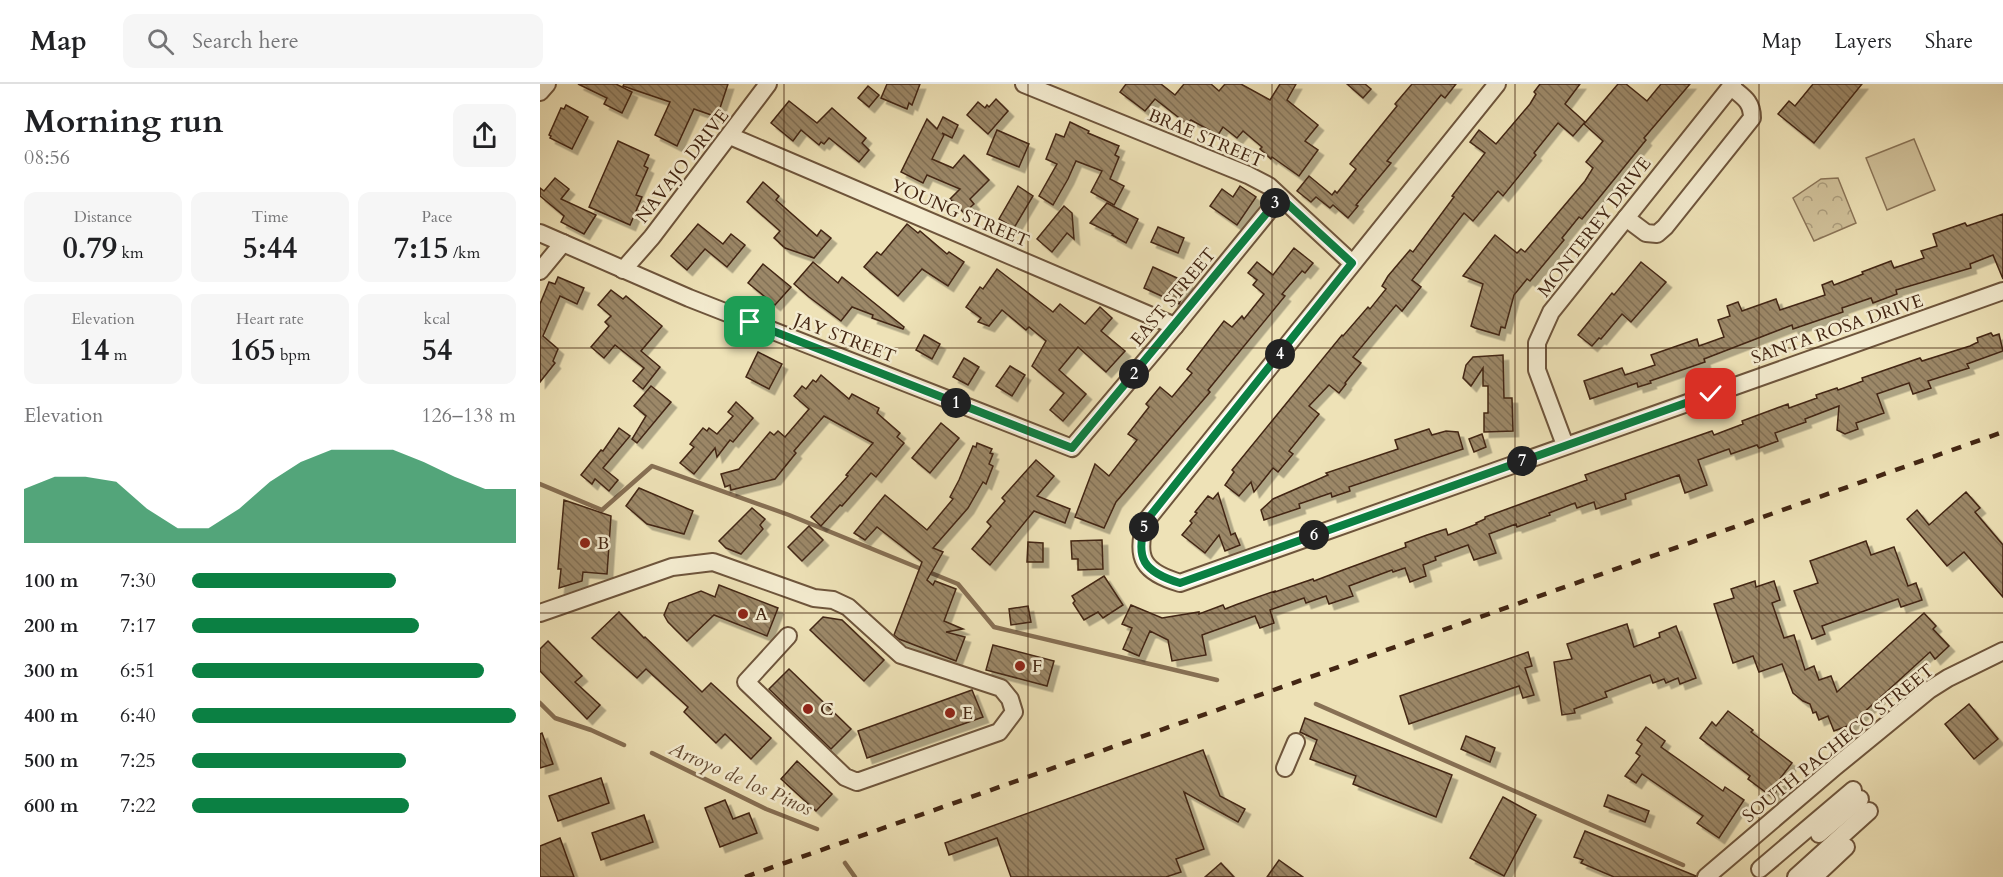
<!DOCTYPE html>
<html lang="en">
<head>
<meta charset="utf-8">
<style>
  body { margin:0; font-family:Cardo,serif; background:#f6f6f6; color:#202124; height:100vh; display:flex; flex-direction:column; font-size:22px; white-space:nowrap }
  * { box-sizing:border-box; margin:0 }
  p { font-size:20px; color:#757577 }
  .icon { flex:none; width:33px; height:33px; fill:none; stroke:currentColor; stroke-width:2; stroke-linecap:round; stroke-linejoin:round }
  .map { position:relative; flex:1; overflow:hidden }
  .details { display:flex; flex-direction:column; background:#fff; width:540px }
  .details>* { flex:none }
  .pin { position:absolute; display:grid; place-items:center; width:51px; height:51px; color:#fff; margin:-26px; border-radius:12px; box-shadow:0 3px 9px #0006 }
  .km { position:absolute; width:30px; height:30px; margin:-15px; border-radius:50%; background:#222; color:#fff; font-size:16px; line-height:30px; text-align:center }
  .round { display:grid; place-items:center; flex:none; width:63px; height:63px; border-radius:12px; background:#f6f6f6 }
  .head { display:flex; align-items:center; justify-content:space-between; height:102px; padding:0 24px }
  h1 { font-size:33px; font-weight:700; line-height:45px }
  .metrics { display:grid; grid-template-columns:repeat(3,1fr); gap:9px; height:102px; padding:6px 24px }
  .metrics div { display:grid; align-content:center; border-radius:12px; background:#f6f6f6; text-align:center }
  .metrics b { font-size:30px; font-weight:700 }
  .metrics small { font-size:16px; font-weight:400 }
  .metrics p { font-size:16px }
  .chart { height:168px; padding:12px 24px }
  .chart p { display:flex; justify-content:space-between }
  .chart svg { width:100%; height:108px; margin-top:6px; fill:#0b8043; opacity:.7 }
  ul { padding:0 24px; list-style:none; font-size:20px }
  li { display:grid; grid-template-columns:96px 72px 1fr; align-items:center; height:45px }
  li i { height:15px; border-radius:8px; background:#0b8043 }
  header { display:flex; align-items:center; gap:36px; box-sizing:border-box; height:84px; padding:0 30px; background:#fff; border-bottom:2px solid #e0e0e0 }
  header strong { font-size:28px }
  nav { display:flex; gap:33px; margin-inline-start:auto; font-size:21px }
  .search { width:420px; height:54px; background:#f6f6f6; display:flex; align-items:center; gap:15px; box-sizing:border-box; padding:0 21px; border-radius:12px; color:#757577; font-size:22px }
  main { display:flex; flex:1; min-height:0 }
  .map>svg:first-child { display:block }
  .park { fill:url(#park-crowns); stroke:#8a7457; stroke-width:1.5 }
  .garden { fill:#d1c29b; stroke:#8a7457; stroke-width:1.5 }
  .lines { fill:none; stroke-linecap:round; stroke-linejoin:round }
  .stream { stroke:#877054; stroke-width:4.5 }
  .building { fill:url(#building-back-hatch); stroke:#432613; stroke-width:1.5; filter:url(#shadow) }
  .minor-casing { stroke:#6e553c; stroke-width:20 }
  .minor { stroke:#f4ecd0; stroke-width:16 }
  .rail { stroke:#432613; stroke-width:4.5; stroke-dasharray:10 10; stroke-linecap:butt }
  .route-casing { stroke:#fff; stroke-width:12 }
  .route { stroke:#0b8043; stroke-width:8 }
  .grid { fill:none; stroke:#432613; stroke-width:1.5; stroke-opacity:0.55 }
  .poi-dot { fill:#8f2418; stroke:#f4ecd0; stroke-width:2 }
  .labels { text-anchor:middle; stroke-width:5; stroke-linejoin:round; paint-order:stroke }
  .street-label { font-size:18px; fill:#432613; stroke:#f4ecd0 }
  .poi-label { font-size:18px; fill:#432613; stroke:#f4ecd0; text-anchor:start }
  .water-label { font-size:20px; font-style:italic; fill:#654b33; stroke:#f4ecd0 }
</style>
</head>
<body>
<header>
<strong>Map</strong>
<div class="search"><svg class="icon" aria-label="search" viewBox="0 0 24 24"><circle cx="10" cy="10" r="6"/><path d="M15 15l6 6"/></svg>Search here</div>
<nav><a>Map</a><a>Layers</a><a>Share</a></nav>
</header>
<main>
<section class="details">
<div class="head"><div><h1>Morning run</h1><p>08:56</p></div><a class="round"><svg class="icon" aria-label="share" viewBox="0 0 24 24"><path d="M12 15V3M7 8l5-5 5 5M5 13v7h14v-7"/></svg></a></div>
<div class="metrics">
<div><p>Distance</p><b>0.79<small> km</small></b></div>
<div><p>Time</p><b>5:44</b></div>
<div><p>Pace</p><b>7:15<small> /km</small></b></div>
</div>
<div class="metrics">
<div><p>Elevation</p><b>14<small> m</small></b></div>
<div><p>Heart rate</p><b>165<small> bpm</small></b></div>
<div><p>kcal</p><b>54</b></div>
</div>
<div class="chart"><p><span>Elevation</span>126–138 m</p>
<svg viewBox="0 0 160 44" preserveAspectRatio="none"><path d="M0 44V22L10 17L20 17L30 19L40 30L50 38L60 38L70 30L80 19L90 11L100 6L110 6L120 6L130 11L140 17L150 22L160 22V44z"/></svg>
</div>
<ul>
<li><b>100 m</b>7:30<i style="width:63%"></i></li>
<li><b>200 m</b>7:17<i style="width:70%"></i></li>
<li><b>300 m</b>6:51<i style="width:90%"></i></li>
<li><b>400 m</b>6:40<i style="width:100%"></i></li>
<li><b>500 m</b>7:25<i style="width:66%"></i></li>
<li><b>600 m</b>7:22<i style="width:67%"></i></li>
</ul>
</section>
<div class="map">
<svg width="1463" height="793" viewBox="0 0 1463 793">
  <defs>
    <pattern id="park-crowns" width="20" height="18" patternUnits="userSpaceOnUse" patternTransform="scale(1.5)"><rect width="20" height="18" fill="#d1c29b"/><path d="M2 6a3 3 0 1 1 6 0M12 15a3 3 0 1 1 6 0" fill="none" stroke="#ab9d7d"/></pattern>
    <pattern id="building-back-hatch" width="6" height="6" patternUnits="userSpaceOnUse" patternTransform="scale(1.5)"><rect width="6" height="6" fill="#9c8868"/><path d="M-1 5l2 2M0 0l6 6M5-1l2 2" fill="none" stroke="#816f54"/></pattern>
    <filter id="shadow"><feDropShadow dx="5.5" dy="5.5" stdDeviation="0" flood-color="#0004"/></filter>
  </defs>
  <rect width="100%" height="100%" fill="#eee2b7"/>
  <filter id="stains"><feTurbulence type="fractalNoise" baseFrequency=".00333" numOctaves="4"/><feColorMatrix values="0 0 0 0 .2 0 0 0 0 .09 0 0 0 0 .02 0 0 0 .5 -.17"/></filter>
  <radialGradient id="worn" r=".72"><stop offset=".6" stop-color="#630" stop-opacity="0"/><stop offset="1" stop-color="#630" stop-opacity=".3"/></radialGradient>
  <!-- park -->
  <path class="park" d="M1298,94L1316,139L1274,157L1253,114L1281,95Z"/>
  <!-- garden -->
  <path class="garden" d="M1374,55L1395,106L1347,126L1326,74Z"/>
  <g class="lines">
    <!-- stream -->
    <g class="stream">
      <path d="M0,400L62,426L112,382L249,431L418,500L454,543L677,596"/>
      <path d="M0,619L15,634L51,646L84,661"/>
      <path d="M776,620L1143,781"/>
      <path d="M112,669L226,725L277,745"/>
      <path d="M305,779L315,793"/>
    </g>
  </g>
  <!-- building -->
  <g class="building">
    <path d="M38,0H76L92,8L82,29L64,20L67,14Z"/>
    <path d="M84,0H188L177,33L154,25L137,62L115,51L130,18L83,2Z"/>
    <path d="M347,0H380L372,21L369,19L367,25L341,14Z"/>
    <path d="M586,0H621L635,11L644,0H671L679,7L685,0H701L730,16L740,0H756L747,16L778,41L765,57L778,66L759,92L732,73L731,75L720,65L722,63L703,47L697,54L683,43L678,51L651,36L647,40L615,15L605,27L580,8Z"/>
    <path d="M807,0H825L831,5L823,14Z"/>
    <path d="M872,0H916L905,14L901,11L847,77L851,79L816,121L818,122L808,134L793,121L790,124L776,113L771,118L757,107L769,92L792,111L795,107L797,109L816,85L810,80L857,22L855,20Z"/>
    <path d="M1000,0H1040L1025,20L1045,38L1033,52L1018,39L994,69L996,71L963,112L958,107L933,137L924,129L872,196L881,203L862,227L856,221L813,273L821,279L805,299L806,300L799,309L789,301L769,322L779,330L749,367L753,370L738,388L733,384L714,408L711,398L699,412L685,401L694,388L692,386L802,251L803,252L828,223L830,225L846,205L842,202L848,192L870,166L873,168L914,113L912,112L945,69L930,58L939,46L956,60L990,20L996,10L994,8Z"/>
    <path d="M1078,0H1086L1107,17L1121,0H1150L1104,54L1106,56L1042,135L1039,133L1022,154L1024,156L990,197L987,195L974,211L965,244L961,243L959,251L935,244L931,242L943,200L923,192L955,151L977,169L981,165L985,168L1045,97L1053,84L1046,78L1063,57L1044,40Z"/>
    <path d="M1273,0H1322L1274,59L1238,30L1249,17L1255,22Z"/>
    <path d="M328,2L339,11L329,23L318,14Z"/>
    <path d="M456,15L468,27L448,50L427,31L438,18L445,24L447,21L449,23Z"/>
    <path d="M249,17L277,39L292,24L326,54L322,59L329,66L319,78L289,54L284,60L281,58L279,61L261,46L253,57L231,39Z"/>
    <path d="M26,21L48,33L32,65L10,54L11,52L9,51L21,24L24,25Z"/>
    <path d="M403,33L418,41L412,54L402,49L404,51L392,75L413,84L424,71L449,96L430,115L434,120L424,129L410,115L420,105L387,91L383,99L361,88L387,35L397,45Z"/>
    <path d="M530,38L549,47L548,49L579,62L575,71L579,73L570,95L584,102L574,121L551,108L562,87L536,77L528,95L513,121L499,112L517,80L506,75L516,50L524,53Z"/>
    <path d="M457,46L489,60L479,83L447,70Z"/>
    <path d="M78,57L109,71L104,82L108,84L96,111L102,113L90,141L49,123Z"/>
    <path d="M15,94L29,105L21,115L56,131L44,150L21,138L24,132L0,112V104L4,107Z"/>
    <path d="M223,98L239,112L236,116L277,152L281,146L291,154L274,174L245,164L234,154L240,147L207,118Z"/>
    <path d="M478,102L493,112L474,144L459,135Z"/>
    <path d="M700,102L716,113L697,141L670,122L682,105L693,113Z"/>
    <path d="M567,119L598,135L586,159L572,151L573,150L550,139Z"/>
    <path d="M524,122L532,129L534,155L527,149L512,168L497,155Z"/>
    <path d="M1463,130V195L1453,171L1430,180L1431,184L1356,206L1357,210L1333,219L1331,214L1302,224L1303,228L1294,231L1253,245L1252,241L1164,275L1165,278L1110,297L1111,299L1098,303L1097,299L1050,315L1044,297L1082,284L1085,291L1115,281L1111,271L1157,255L1159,262L1184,253L1178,236L1190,232L1187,222L1198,218L1202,227L1236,215L1240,226L1285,211L1282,201L1292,197L1294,201L1323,190L1322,188L1351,177L1354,184L1384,174L1381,167L1397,162L1393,150L1425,139L1427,142Z"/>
    <path d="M158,140L183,160L191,150L205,161L187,183L165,165L147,186L131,172Z"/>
    <path d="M367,140L378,149L380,147L407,170L409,168L424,178L408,202L382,185L358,212L324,183L337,168L341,171Z"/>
    <path d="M618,143L644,154L638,169L611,158Z"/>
    <path d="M754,164L773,179L765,189L762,187L742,210L745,212L668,306L670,308L576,418L564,444L535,433L555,380L569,392L597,356L588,350L609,323L606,320L620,303L632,313L652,289L647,285L684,237L692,243L702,232L704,235L724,210L713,201L717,196L708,189L717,178L733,191Z"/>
    <path d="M273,178L298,199L302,193L364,243L363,245L332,234L333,231L312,223L301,237L269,213L254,200Z"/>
    <path d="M1101,178L1126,198L1091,238L1082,230L1061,255L1059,254L1052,262L1038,251L1072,209L1074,211Z"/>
    <path d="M223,180L251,203L235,221L208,199Z"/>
    <path d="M613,183L648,199L639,220L604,204Z"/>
    <path d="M457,185L513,228L520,220L545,240L560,223L572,234L561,247L585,267L566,288L538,263L519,286L546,310L523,337L510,326L524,309L492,282L506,257L489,243L486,246L462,226L449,242L438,238L441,234L426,223L440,203L443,205Z"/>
    <path d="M18,193L44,204L37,220L20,212L3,252L18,265L13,277L15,279L0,298V220L9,198L15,200Z"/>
    <path d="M71,206L83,215L86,212L122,242L101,267L120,283L103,305L93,297L104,284L75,261L64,274L51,263L69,242L65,238L71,232L58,221Z"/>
    <path d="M1451,249L1453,252L1459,250L1463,267L1427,280L1429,284L1388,297L1391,304L1373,310L1369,299L1337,310L1344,329L1316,339L1318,345L1305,350L1297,346L1299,322L1265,335L1266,338L1235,349L1238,357L1219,364L1217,361L1191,370L1189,365L1158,376L1167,401L1145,409L1139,391L1085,410L1086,415L1056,425L1054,418L1037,424L1035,419L1009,429L1010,431L977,443L976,440L949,450L956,469L934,476L928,461L895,473L896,476L883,481L886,492L870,498L865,484L853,488L852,486L809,502L813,512L789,520L786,512L766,519L764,514L730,526L734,539L720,544L715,532L662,551L666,571L632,577L628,556L610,547L599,572L583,565L592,544L582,540L591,521L622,534L659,528V530L683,521L685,525L698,520L735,507V508L773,495L774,497L803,486L866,463L865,459L887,451L906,445L908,451L937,440L936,439L945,435V433L1047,396L1045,391L1172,347L1174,351L1203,340L1202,337L1237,324L1248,320L1249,324L1277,314L1276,311L1297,304L1298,306L1323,297L1322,294L1380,274L1382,277L1430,262L1438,258L1437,254Z"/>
    <path d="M384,251L400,260L392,275L376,266Z"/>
    <path d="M218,268L242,280L229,305L206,293Z"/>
    <path d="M963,271L964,314H972L973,347L944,348V329H948V302H943V284L931,302L923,294L926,281L933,273Z"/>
    <path d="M424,274L439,283L428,301L413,293Z"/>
    <path d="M470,282L485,291L472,312L456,302Z"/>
    <path d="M281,291L309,315L312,310L339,324L337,329L360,349L357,353L364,359L336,393L331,389L302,422L300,421L281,442L271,433L308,392L306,391L333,359L284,332L254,367L256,369L235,395L191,406L190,401L185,403L181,390L199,385L230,348L234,351L238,347L245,353L269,325L254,312L262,302L266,305L273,296L276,298Z"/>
    <path d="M111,302L131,318L97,359L92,355L106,332L94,322Z"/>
    <path d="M196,318L213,334L193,358L190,356L177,373L175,364L154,390L140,379L154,363L150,360L163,344L167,347L169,344L177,350L193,332L188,328Z"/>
    <path d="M401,339L419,354L390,389L372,374Z"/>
    <path d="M79,344L90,352L63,384L78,396L69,407L55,395L52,400L41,391L61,366L63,367Z"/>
    <path d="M889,345L892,351L906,347L918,348L923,365L809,403L810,407L792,413L791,409L759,420L760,424L724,436L721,426L733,415L788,391L786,389L858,365L855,356Z"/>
    <path d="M942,350L946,363L934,368L929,355Z"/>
    <path d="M437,359L452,365L450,369L453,370L449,380L453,382L446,400L443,398L428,424L393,464L403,468L387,496L393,501L395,497L416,505L404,537L423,545L406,548L425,553L416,577L359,555L354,551L382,478L337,443L325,456L314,449L345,411L387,446L413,415L410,413L419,396L433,362L436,363Z"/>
    <path d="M496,376L514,392L497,412L530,425L525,439L494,427L450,481L432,465L451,442L447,438L465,417L462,414Z"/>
    <path d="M99,404L153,427L144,450L107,440L86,422Z"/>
    <path d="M1426,408L1440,424L1435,428L1463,461V513L1424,468L1407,482L1367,435L1377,426L1389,441Z"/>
    <path d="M678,409L691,451L695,449L700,461L685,467L679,451L665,469L642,451L652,439L650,437L657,429L655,428L668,412L673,415Z"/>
    <path d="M24,416L71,432L67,490L43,488L42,497L19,504L21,485H18Z"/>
    <path d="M212,424L225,435L220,441L223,445L201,470L186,464L179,457Z"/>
    <path d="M269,442L283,456L262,477L248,463Z"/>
    <path d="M562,456L563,485L538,486V475H532L531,457Z"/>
    <path d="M1326,457L1331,471L1354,463L1368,502L1376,499L1382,516L1361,523L1358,515L1282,542L1285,550L1272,555L1254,507L1278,499L1270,477Z"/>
    <path d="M488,458L503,459V478H487Z"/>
    <path d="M564,492L583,521L563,534L558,528L544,536L533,519L535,517L532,512Z"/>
    <path d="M1215,497L1216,503L1234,497L1240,516L1232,519L1244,554L1254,551L1265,586L1274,582L1279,596L1291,592L1297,608L1384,529L1396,542L1393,545L1409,562L1395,575L1390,568L1310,641L1294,647L1288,632L1279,636L1276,628L1273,629L1270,620L1263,617L1253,609L1242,580L1219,588L1213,572L1193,579L1174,520L1194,514L1191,505Z"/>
    <path d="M179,501L238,524L227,552L174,531L147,557L128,538L124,531L129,519L161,507L175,513Z"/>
    <path d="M488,522L491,538L471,541L469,525Z"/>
    <path d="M79,528L104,554L105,553L162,608L171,599L231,654L211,675L185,650L176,659L144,628L148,623L106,585L97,594L52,554Z"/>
    <path d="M283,533L302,536L344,576L324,597L270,546Z"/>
    <path d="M1087,540L1094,563L1120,553L1119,549L1136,542L1156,594L1140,600L1138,594L1126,599L1124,595L1113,599L1110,591L1065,608L1067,613L1034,625L1035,629L1022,631L1014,578L1032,575L1027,560Z"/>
    <path d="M8,557L42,592L35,598L60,621L47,635L0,587V565Z"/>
    <path d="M453,561L514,577L507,602L446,586Z"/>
    <path d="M988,568L992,582L985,584L994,611L983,614L979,602L869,640L860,612Z"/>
    <path d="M249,585L311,645L291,665L229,605Z"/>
    <path d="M432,606L443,633L327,674L318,647Z"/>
    <path d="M1429,620L1458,655L1434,675L1405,640Z"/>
    <path d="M1188,627L1213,646L1211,648L1252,679L1239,696L1243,699L1232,713L1208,695L1210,692L1160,654L1172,638L1176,642Z"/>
    <path d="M765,634L912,691L896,733L813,700L816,692L770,675L777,656L760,648Z"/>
    <path d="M1106,643L1125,657L1121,663L1183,707L1185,703L1204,716L1179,754L1157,739L1163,732L1102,690L1096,699L1085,692L1100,672L1096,669L1102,660L1097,656Z"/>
    <path d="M2,649L13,680L0,684V650Z"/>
    <path d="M926,652L955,664L950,678L921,665Z"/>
    <path d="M663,666L680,712L705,725L698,738L644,708L664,765L636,775L641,788L626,793H471L457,754L409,771L405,759Z"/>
    <path d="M257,677L292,710L276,727L241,695Z"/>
    <path d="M61,694L69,719L18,737L9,712Z"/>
    <path d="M1068,711L1109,727L1105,738L1064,722Z"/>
    <path d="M963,713L996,731L964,792L930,774Z"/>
    <path d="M185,716L193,735L209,729L217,749L180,763L165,724Z"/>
    <path d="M104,731L113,758L61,776L52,749Z"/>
    <path d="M1045,747L1156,792V793H1074L1041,779L1043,776L1034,773Z"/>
    <path d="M20,754L34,793H0V762Z"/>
    <path d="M739,776L763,793H727Z"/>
    <path d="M681,779L694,793H665Z"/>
  </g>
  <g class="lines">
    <defs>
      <g id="minor">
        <path d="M484,0L708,91L729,102L812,179"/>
        <path d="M957,0L606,437C594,475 604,488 640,499L1463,207"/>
        <path d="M0,8L7,0"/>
        <path d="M190,52L635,242"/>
        <path d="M1086,134L1106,149L1117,150L1125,143L1212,34C1212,17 1203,13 1191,3"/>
        <path d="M0,149L149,214L532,364L635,242L740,113"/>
        <path d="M83,186L112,153L228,0"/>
        <path d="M0,187L23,159"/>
        <path d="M1025,361L997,286V259L1011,228L1193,0"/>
        <path d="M0,529L132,483L173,478L274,514L293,516L308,523L361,571L461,604L470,615L474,628L459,648L317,698L305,693L206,598L248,552"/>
        <path d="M745,684L756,658"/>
        <path d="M1279,750L1320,715"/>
        <path d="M1220,785L1313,706"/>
        <path d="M1166,793L1295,683L1389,606L1408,594L1463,567"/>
        <path d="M1256,793L1329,727"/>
        <path d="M1274,793L1306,763"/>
      </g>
    </defs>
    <!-- minor casing -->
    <use href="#minor" class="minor-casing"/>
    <!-- minor -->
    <use href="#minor" class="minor"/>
    <!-- rail -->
    <path class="rail" d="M205,793L1463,348"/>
  </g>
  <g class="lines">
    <defs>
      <path id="route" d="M210,238L532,364L740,113L812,179L606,437C594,475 604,488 640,499L1171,310"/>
    </defs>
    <!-- route casing -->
    <use href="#route" class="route-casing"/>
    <!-- route -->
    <use href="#route" class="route"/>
  </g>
  <!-- grid -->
  <path class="grid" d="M244,0V793M488,0V793M732,0V793M975,0V793M1219,0V793M0,264H1463M0,529H1463"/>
  <!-- markers -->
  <g class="poi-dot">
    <circle cx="45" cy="459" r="6"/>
    <circle cx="203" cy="530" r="6"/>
    <circle cx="480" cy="582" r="6"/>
    <circle cx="268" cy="625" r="6"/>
    <circle cx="410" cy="629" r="6"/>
  </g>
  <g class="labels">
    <!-- street labels -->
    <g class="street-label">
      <text transform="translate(666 54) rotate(23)" y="6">BRAE STREET</text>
      <text transform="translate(142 82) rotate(-52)" y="6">NAVAJO DRIVE</text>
      <text transform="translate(420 129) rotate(23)" y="6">YOUNG STREET</text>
      <text transform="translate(1054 143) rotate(-52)" y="6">MONTEREY DRIVE</text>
      <text transform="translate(633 213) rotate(-50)" y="6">EAST STREET</text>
      <text transform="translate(1297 245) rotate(-19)" y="6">SANTA ROSA DRIVE</text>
      <text transform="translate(305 254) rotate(21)" y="6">JAY STREET</text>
      <text transform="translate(1298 659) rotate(-39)" y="6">SOUTH PACHECO STREET</text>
    </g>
    <!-- poi labels -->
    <g class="poi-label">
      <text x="57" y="465">B</text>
      <text x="215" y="536">A</text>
      <text x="492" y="588">F</text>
      <text x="280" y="631">C</text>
      <text x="422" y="635">E</text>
    </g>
    <!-- water labels -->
    <g class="water-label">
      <text transform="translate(201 694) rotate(24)" y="7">Arroyo de los Pinos</text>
    </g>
  </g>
  <rect width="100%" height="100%" filter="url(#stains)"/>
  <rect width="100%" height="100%" fill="url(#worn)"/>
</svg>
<div class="pin" style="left:210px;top:238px;background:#1e9e55"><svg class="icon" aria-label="arrive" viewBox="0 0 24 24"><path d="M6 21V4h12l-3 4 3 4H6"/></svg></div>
<div class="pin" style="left:1171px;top:310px;background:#d93025"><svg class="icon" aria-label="check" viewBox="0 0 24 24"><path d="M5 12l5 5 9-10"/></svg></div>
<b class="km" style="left:416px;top:319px">1</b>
<b class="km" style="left:594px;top:290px">2</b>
<b class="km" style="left:735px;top:119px">3</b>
<b class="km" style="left:740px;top:270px">4</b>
<b class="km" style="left:604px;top:443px">5</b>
<b class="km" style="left:774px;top:451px">6</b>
<b class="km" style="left:982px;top:377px">7</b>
</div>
</main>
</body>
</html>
